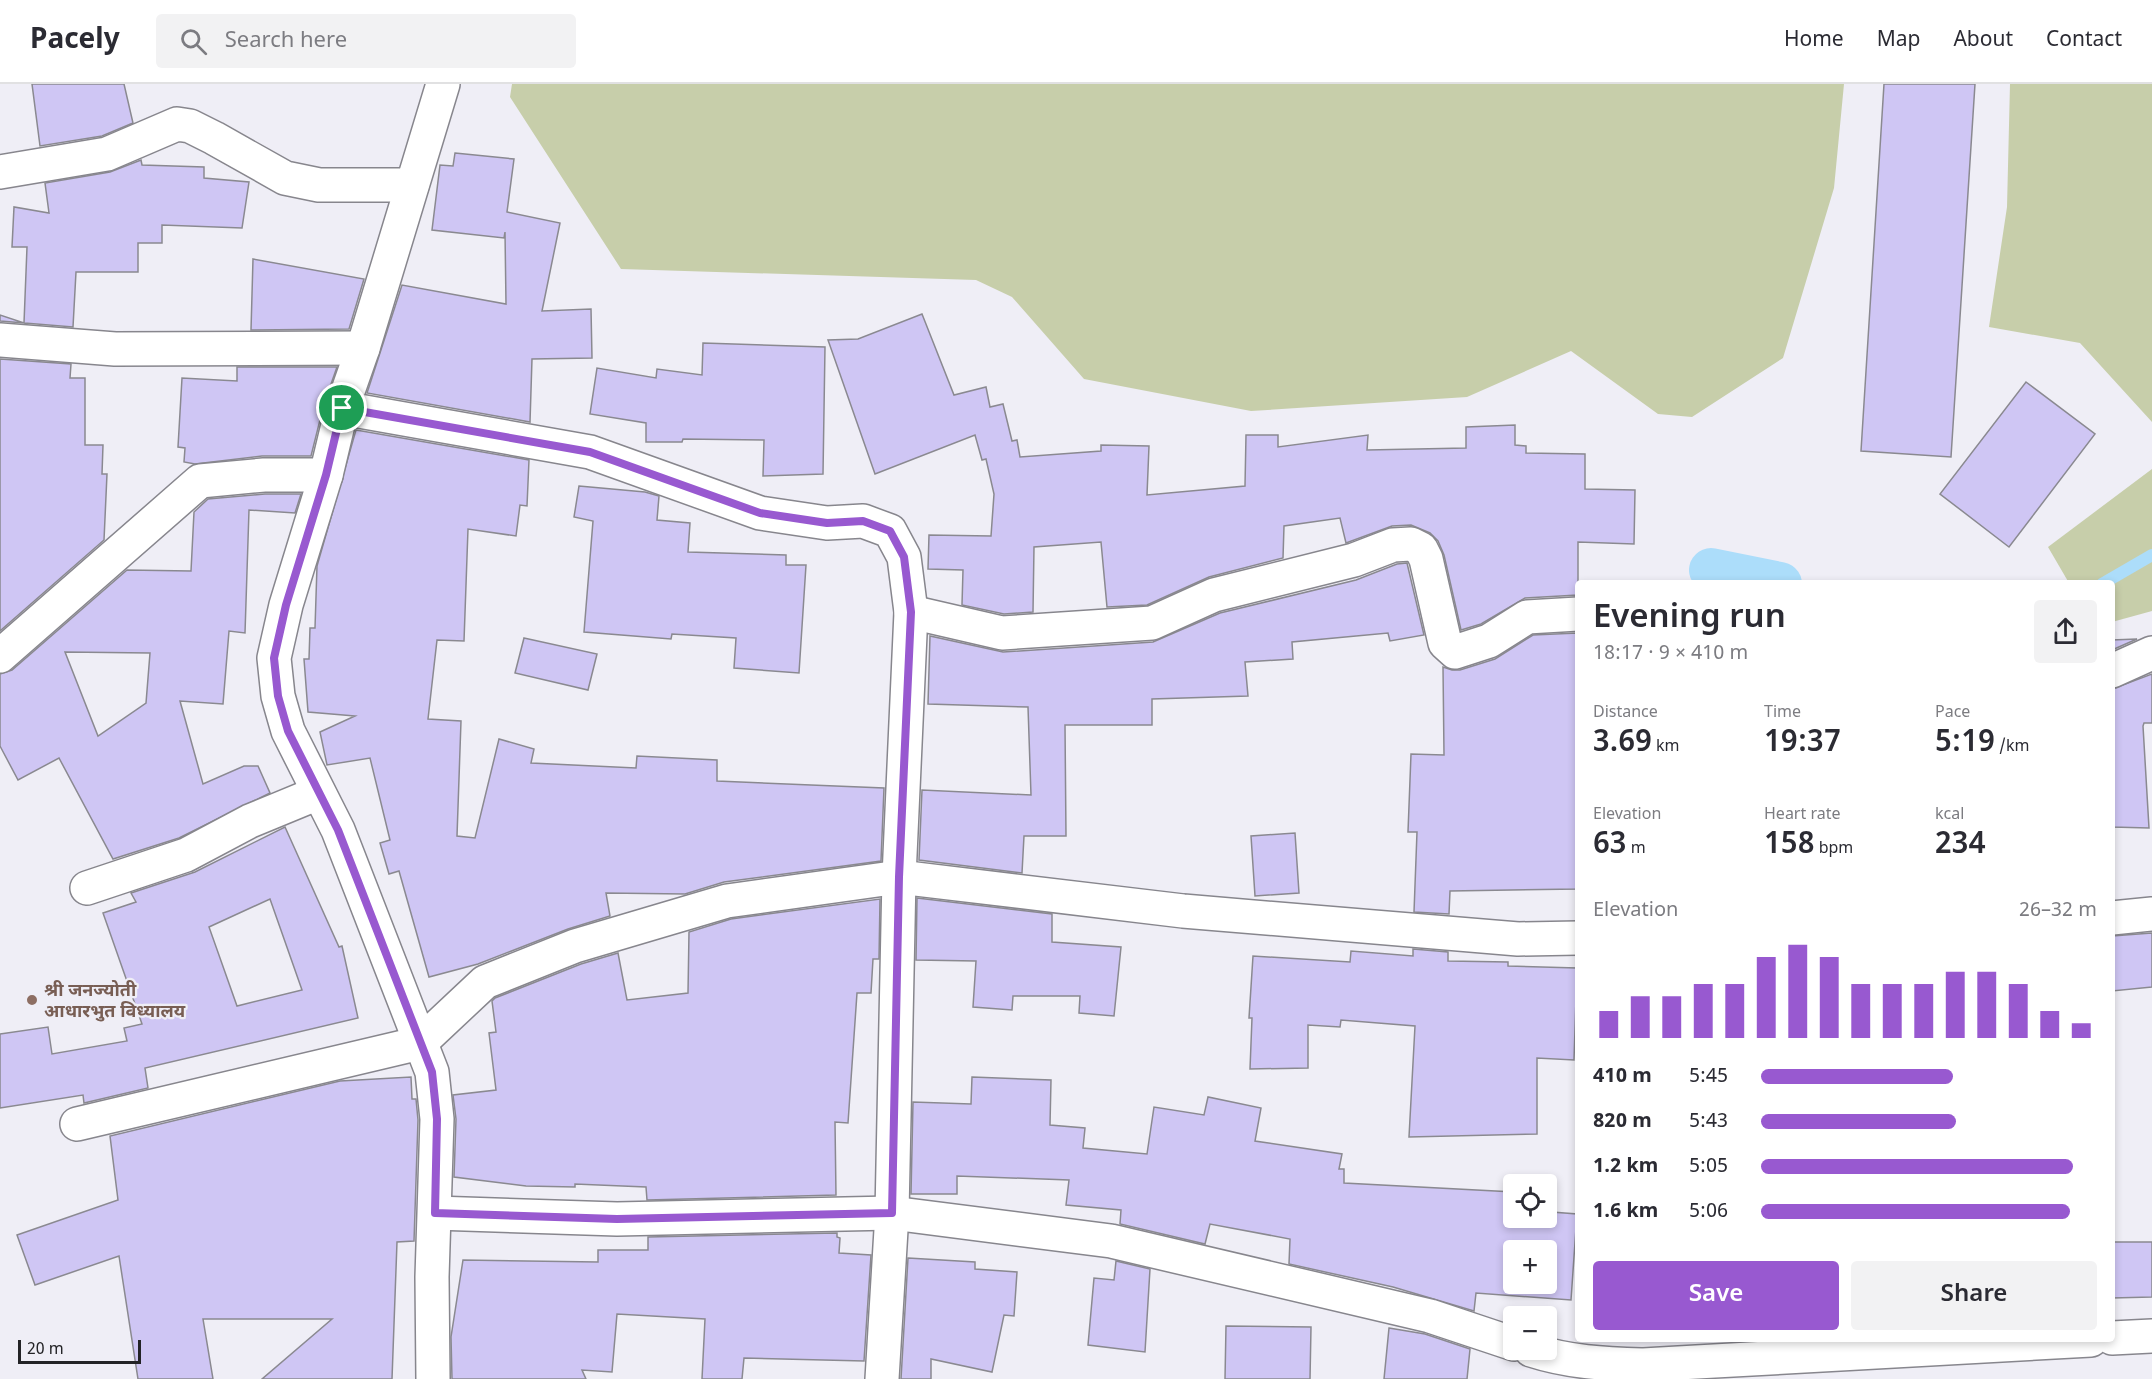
<!DOCTYPE html>
<html lang="en">
<head>
<meta charset="utf-8">
<style>
  body { margin:0; font-family:Georgia,"Noto Sans Devanagari",serif; background:#f2f2f3; color:#2b2b33; height:100vh; display:flex; flex-direction:column; font-size:22px; white-space:nowrap }
  * { box-sizing:border-box; margin:0 }
  p { font-size:20px; color:#7c7c81 }
  .icon { flex:none; width:33px; height:33px; fill:none; stroke:currentColor; stroke-width:2; stroke-linecap:round; stroke-linejoin:round }
  .map { position:relative; flex:1; overflow:hidden }
  .details { position:absolute; left:1575px; top:496px; width:540px; height:762px; display:flex; flex-direction:column; background:#fff; border-radius:6px; box-shadow:0 3px 9px #0003 }
  .details>* { flex:none }
  .fabs { position:absolute; left:1503px; top:1090px; display:grid; gap:12px }
  .fabs a { display:grid; place-items:center; width:54px; height:54px; border-radius:6px; background:#fff; box-shadow:0 3px 9px #0003; font-size:30px }
  .scale { position:absolute; left:18px; bottom:15px; width:123px; box-sizing:border-box; padding-left:6px; border:3px solid #232326; border-top:0; font-size:16px; line-height:21px; white-space:nowrap; color:#232326; -webkit-text-stroke:4px #efeef6; paint-order:stroke }
  .pin { position:absolute; display:grid; place-items:center; width:51px; height:51px; color:#fff; margin:-26px; border:3px solid #fff; border-radius:50%; box-shadow:0 2px 6px #0007 }
  .round { display:grid; place-items:center; flex:none; width:63px; height:63px; border-radius:6px; background:#f2f2f3 }
  .head { display:flex; align-items:center; justify-content:space-between; height:102px; padding:0 18px }
  h1 { font-size:33px; font-weight:600; line-height:45px }
  .stats { display:grid; grid-template-columns:repeat(3,1fr); gap:9px; height:102px; padding:6px 18px }
  .stats div { display:grid; align-content:center }
  .stats b { font-size:30px; font-weight:600 }
  .stats small { font-size:16px; font-weight:400 }
  .stats p { font-size:16px }
  .chart { height:168px; padding:12px 18px }
  .chart p { display:flex; justify-content:space-between }
  .chart svg { width:100%; height:108px; margin-top:6px; stroke:#9859d0; stroke-width:6 }
  .action { display:flex; gap:12px; margin-top:auto; padding:12px 18px }
  .action a { flex:1; height:69px; border-radius:6px; background:#9859d0; color:#fff; font-size:24px; font-weight:600; line-height:69px; text-align:center }
  .action a+a { background:#f2f2f3; color:#2b2b33 }
  ul { padding:0 18px; list-style:none; font-size:20px }
  li { display:grid; grid-template-columns:96px 72px 1fr; align-items:center; height:45px }
  li i { height:15px; border-radius:8px; background:#9859d0 }
  header { display:flex; align-items:center; gap:36px; box-sizing:border-box; height:84px; padding:0 30px; background:#fff; border-bottom:2px solid #e1e1e2 }
  header strong { font-size:28px }
  nav { display:flex; gap:33px; margin-inline-start:auto; font-size:21px }
  .search { width:420px; height:54px; background:#f2f2f3; display:flex; align-items:center; gap:15px; box-sizing:border-box; padding:0 21px; border-radius:6px; color:#7c7c81; font-size:22px }
  .map>svg:first-child { display:block }
  .green { fill:#c7ceaa }
  .lines { fill:none; stroke-linecap:round; stroke-linejoin:round }
  .stream { stroke:#acddfa; stroke-width:12 }
  .canal { stroke:#acddfa; stroke-width:44 }
  .building { fill:#cfc6f4; stroke:#8a8990; stroke-width:1.5; fill-rule:evenodd }
  .minor-casing { stroke:#87868d; stroke-width:36 }
  .minor { stroke:#fff; stroke-width:33 }
  .route-casing { stroke:#fff; stroke-width:12 }
  .route { stroke:#9859d0; stroke-width:8 }
  .education-dot { fill:#8d6e63; stroke:#efeef6; stroke-width:2 }
  .labels { text-anchor:middle; stroke-width:4.5; stroke-linejoin:round; paint-order:stroke }
  .education-label { font-size:18px; font-weight:bold; fill:#785e54; stroke:#efeef6; text-anchor:start }
</style>
</head>
<body>
<header>
<strong>Pacely</strong>
<div class="search"><svg class="icon" aria-label="search" viewBox="0 0 24 24"><circle cx="10" cy="10" r="6"/><path d="M15 15l6 6"/></svg>Search here</div>
<nav><a>Home</a><a>Map</a><a>About</a><a>Contact</a></nav>
</header>
<div class="map">
<svg width="2152" height="1295" viewBox="0 0 2152 1295">
  <rect width="100%" height="100%" fill="#efeef6"/>
  <!-- green -->
  <g class="green">
    <path d="M512,0H1844L1834,104L1783,274L1692,333L1658,330L1571,267L1467,313L1251,327L1084,295L1012,213L976,196L621,185L510,13Z"/>
    <path d="M2010,0H2152V338L2080,259L1989,243L2007,123Z"/>
    <path d="M2152,385V527L2112,538V500L2069,499L2048,463Z"/>
  </g>
  <g class="lines">
    <!-- stream -->
    <path class="stream" d="M2102,500L2152,471"/>
    <!-- canal -->
    <path class="canal" d="M1711,486L1780,500"/>
  </g>
  <!-- building -->
  <g class="building">
    <path d="M32,0H124L133,39L102,52L40,62Z"/>
    <path d="M1884,0H1975L1951,373L1861,367Z"/>
    <path d="M455,69L514,75L507,128L560,139L542,227L591,225L592,274L532,275L530,338L367,309L402,201L506,220L505,148L504,154L432,146L440,81L453,82Z"/>
    <path d="M141,76L142,81L204,83V94L249,98L242,144L162,141V159H138V188H76L73,243L0,237V231L24,239L27,163H12L14,123L49,129L45,99L110,88Z"/>
    <path d="M253,175L364,195L349,245L251,246Z"/>
    <path d="M922,230L954,311L986,303L990,323L1003,320L1012,357L1017,356L1020,373L1101,367V361L1149,362L1147,411L1245,402L1246,351H1278V363L1368,351L1367,366L1466,364V343L1515,341V361L1526,362V369L1585,370V405L1635,406L1634,460L1578,458V511L1525,514L1481,540L1461,546L1444,471L1438,457L1430,449L1411,441L1392,442L1346,459L1340,434L1284,442L1283,474L1209,493L1147,521L1107,523L1101,458L1034,463L1033,528L1004,530L962,521L963,486L928,485L929,451L991,452L994,410L986,375L982,376L975,351L875,390L828,256L858,255Z"/>
    <path d="M703,259L825,263L823,390L763,392L764,356L683,355L682,358H646V339L590,330L597,284L656,294L657,285L702,291Z"/>
    <path d="M0,275L71,280L70,294H85V361H103L102,390H107L104,456L0,547Z"/>
    <path d="M237,283H337L324,320L311,372H262L195,380L184,378L185,364L178,363L182,294L237,297Z"/>
    <path d="M2026,298L2095,350L2009,463L1940,410Z"/>
    <path d="M356,346L529,376L527,422L520,421L516,452L468,445L464,557L437,556L428,635L461,637L457,752L475,754L499,655L534,665L531,679L636,684L637,672L717,676V697L884,704L881,777L724,798L685,810L606,809L610,832L568,845L478,880L429,893L399,787L389,790L380,759L390,756L370,674L327,681L320,648L355,632L308,628L304,575H309L310,544H315L317,482Z"/>
    <path d="M579,402L645,408L659,412L657,436L690,439L688,468L786,471V481H806L799,589L734,584L736,554L672,550L671,555L584,548L593,437L574,433Z"/>
    <path d="M265,410H301L295,429L249,426L245,549L229,547L223,620L180,617L203,700L244,682H258L270,709L179,754L113,775L59,674L18,696L0,662V590L12,586L127,486L191,487L194,428L208,415ZM65,568L150,569L146,619L98,652Z"/>
    <path d="M1407,479L1424,551L1390,557L1388,549L1292,558L1293,575L1245,578L1248,612L1152,615V641H1065L1066,752H1024L1022,789L919,776L922,706L1031,711L1028,623L928,620L930,552L1003,568L1153,558L1220,529L1356,496L1397,480Z"/>
    <path d="M1578,549V805L1450,807L1449,830L1414,828L1417,748H1408L1411,670L1444,671L1443,583L1452,586H1460L1495,575L1533,551Z"/>
    <path d="M524,554L597,570L588,606L515,589Z"/>
    <path d="M2137,555L2112,566V556Z"/>
    <path d="M2152,590V639H2144L2143,642L2149,744L2112,743V605Z"/>
    <path d="M285,743L339,863L342,862L358,934L145,984L148,1004L84,1019L83,1011L0,1024V950L48,943L52,970L127,957L124,944L142,940L103,829L136,818L131,809L195,788ZM270,815L302,906L237,922L209,843Z"/>
    <path d="M1295,749L1299,809L1255,812L1251,752Z"/>
    <path d="M917,814L1052,830V858L1121,863L1114,932L1079,929L1080,912H1013L1012,926L973,923L976,877L916,876Z"/>
    <path d="M880,815L879,875H873L871,909H857L848,1039L835,1038L836,1111L647,1116L646,1103L575,1100V1103L526,1102L454,1093L456,1035L453,1011L496,1006L489,949L496,948L492,917L495,914L581,880L618,869L627,916L688,909L689,848L731,835Z"/>
    <path d="M2152,849V903L2112,907V852Z"/>
    <path d="M1413,865L1448,868V877L1508,878V882L1577,884L1574,976L1537,974V1050L1409,1053L1415,942L1341,936L1340,943L1308,941V984L1250,985L1252,934H1249L1253,872L1350,878L1351,867L1413,872Z"/>
    <path d="M411,993L412,1015H416L418,1036L414,1157L397,1158L392,1295H262L332,1235H203L213,1295H138L119,1172L35,1201L17,1151L118,1116L110,1052L340,997Z"/>
    <path d="M972,993L1051,996L1050,1041L1085,1044L1083,1064L1147,1070L1154,1023L1204,1031L1208,1013L1261,1024L1255,1057L1342,1070L1339,1085H1344V1099L1514,1108V1134H1546V1110H1553L1552,1128L1577,1130L1571,1216L1476,1209L1474,1227L1393,1203L1289,1180L1290,1155L1210,1140L1205,1160L1120,1140L1121,1126L1066,1121L1069,1096L957,1092V1110H911L913,1018L971,1020ZM1514,1167H1546V1200H1514Z"/>
    <path d="M837,1149V1153L840,1154L839,1169L871,1171L864,1277L744,1274L742,1295H702L705,1235L617,1230L612,1288L582,1286L586,1295H452L451,1253L463,1176L598,1178V1166H648V1153Z"/>
    <path d="M2112,1158H2152V1213L2112,1214Z"/>
    <path d="M908,1174L975,1178V1185L1017,1188L1014,1232L1004,1231L992,1288L931,1275V1295H901Z"/>
    <path d="M1116,1177L1150,1185L1145,1268L1088,1261L1094,1194L1114,1196Z"/>
    <path d="M1226,1242L1311,1243L1310,1295H1225Z"/>
    <path d="M1389,1244L1425,1250L1470,1265L1467,1295H1384Z"/>
  </g>
  <g class="lines">
    <defs>
      <g id="minor">
        <path d="M0,88L107,70L177,40L190,42L214,54L285,94L319,101H412"/>
        <path d="M0,256L115,265L363,264"/>
        <path d="M342,324L590,368L760,429L827,439L863,437L890,447L904,473L911,528L899,793L892,1129L882,1295"/>
        <path d="M911,528L1002,549L1152,539L1214,511L1354,476L1393,461L1411,460L1421,465L1426,475L1445,559L1455,568L1489,557L1527,533L1578,530"/>
        <path d="M0,572L200,397L264,391H326"/>
        <path d="M2112,587L2152,569"/>
        <path d="M87,804L186,771L250,737L318,709"/>
        <path d="M2112,834L2152,830"/>
        <path d="M77,1040L420,959L485,898L575,862L727,817L899,793L1183,827L1518,855L1578,854"/>
        <path d="M435,1129L617,1135L892,1129L1111,1157L1430,1232L1514,1260"/>
        <path d="M2112,1254L2152,1252"/>
        <path d="M1531,1266C1568,1278 1604,1280 1643,1281L2091,1256"/>
        <path d="M433,1295L432,1193L437,1035L432,988L338,746L288,647L278,612L274,574L286,521L326,391L342,324L363,264L443,0"/>
      </g>
    </defs>
    <!-- minor casing -->
    <use href="#minor" class="minor-casing"/>
    <!-- minor -->
    <use href="#minor" class="minor"/>
  </g>
  <g class="lines">
    <defs>
      <path id="route" d="M342,324L590,368L760,429L827,439L863,437L890,447L904,473L911,528L899,793L892,1129L617,1135L435,1129L437,1035L432,988L338,746L288,647L278,612L274,574L286,521L326,391Z"/>
    </defs>
    <!-- route casing -->
    <use href="#route" class="route-casing"/>
    <!-- route -->
    <use href="#route" class="route"/>
  </g>
  <!-- markers -->
  <circle class="education-dot" cx="32" cy="916" r="6"/>
  <g class="labels">
    <!-- education labels -->
    <g class="education-label">
      <text x="44" y="912">श्री जनज्योती<tspan x="44" dy="21">आधारभुत विध्यालय</tspan></text>
    </g>
  </g>
</svg>
<div class="fabs">
<a><svg class="icon" aria-label="locate" viewBox="0 0 24 24"><circle cx="12" cy="12" r="6"/><path d="M12 2v4M12 18v4M2 12h4M18 12h4"/></svg></a>
<a>+</a>
<a>−</a>
</div>
<div class="scale">20 m</div>
<div class="pin" style="left:342px;top:324px;background:#1e9e55"><svg class="icon" aria-label="arrive" viewBox="0 0 24 24"><path d="M6 21V4h12l-3 4 3 4H6"/></svg></div>
<section class="details">
<div class="head"><div><h1>Evening run</h1><p>18:17 · 9 × 410 m</p></div><a class="round"><svg class="icon" aria-label="share" viewBox="0 0 24 24"><path d="M12 15V3M7 8l5-5 5 5M5 13v7h14v-7"/></svg></a></div>
<div class="stats">
<div><p>Distance</p><b>3.69<small> km</small></b></div>
<div><p>Time</p><b>19:37</b></div>
<div><p>Pace</p><b>5:19<small> /km</small></b></div>
</div>
<div class="stats">
<div><p>Elevation</p><b>63<small> m</small></b></div>
<div><p>Heart rate</p><b>158<small> bpm</small></b></div>
<div><p>kcal</p><b>234</b></div>
</div>
<div class="chart"><p><span>Elevation</span>26–32 m</p>
<svg viewBox="0 0 160 44" preserveAspectRatio="none"><path d="M5 44V33M15 44V27M25 44V27M35 44V22M45 44V22M55 44V11M65 44V6M75 44V11M85 44V22M95 44V22M105 44V22M115 44V17M125 44V17M135 44V22M145 44V33M155 44V38"/></svg>
</div>
<ul>
<li><b>410 m</b>5:45<i style="width:57%"></i></li>
<li><b>820 m</b>5:43<i style="width:58%"></i></li>
<li><b>1.2 km</b>5:05<i style="width:93%"></i></li>
<li><b>1.6 km</b>5:06<i style="width:92%"></i></li>
</ul>
<div class="action"><a>Save</a><a>Share</a></div>
</section>
</div>
</body>
</html>
